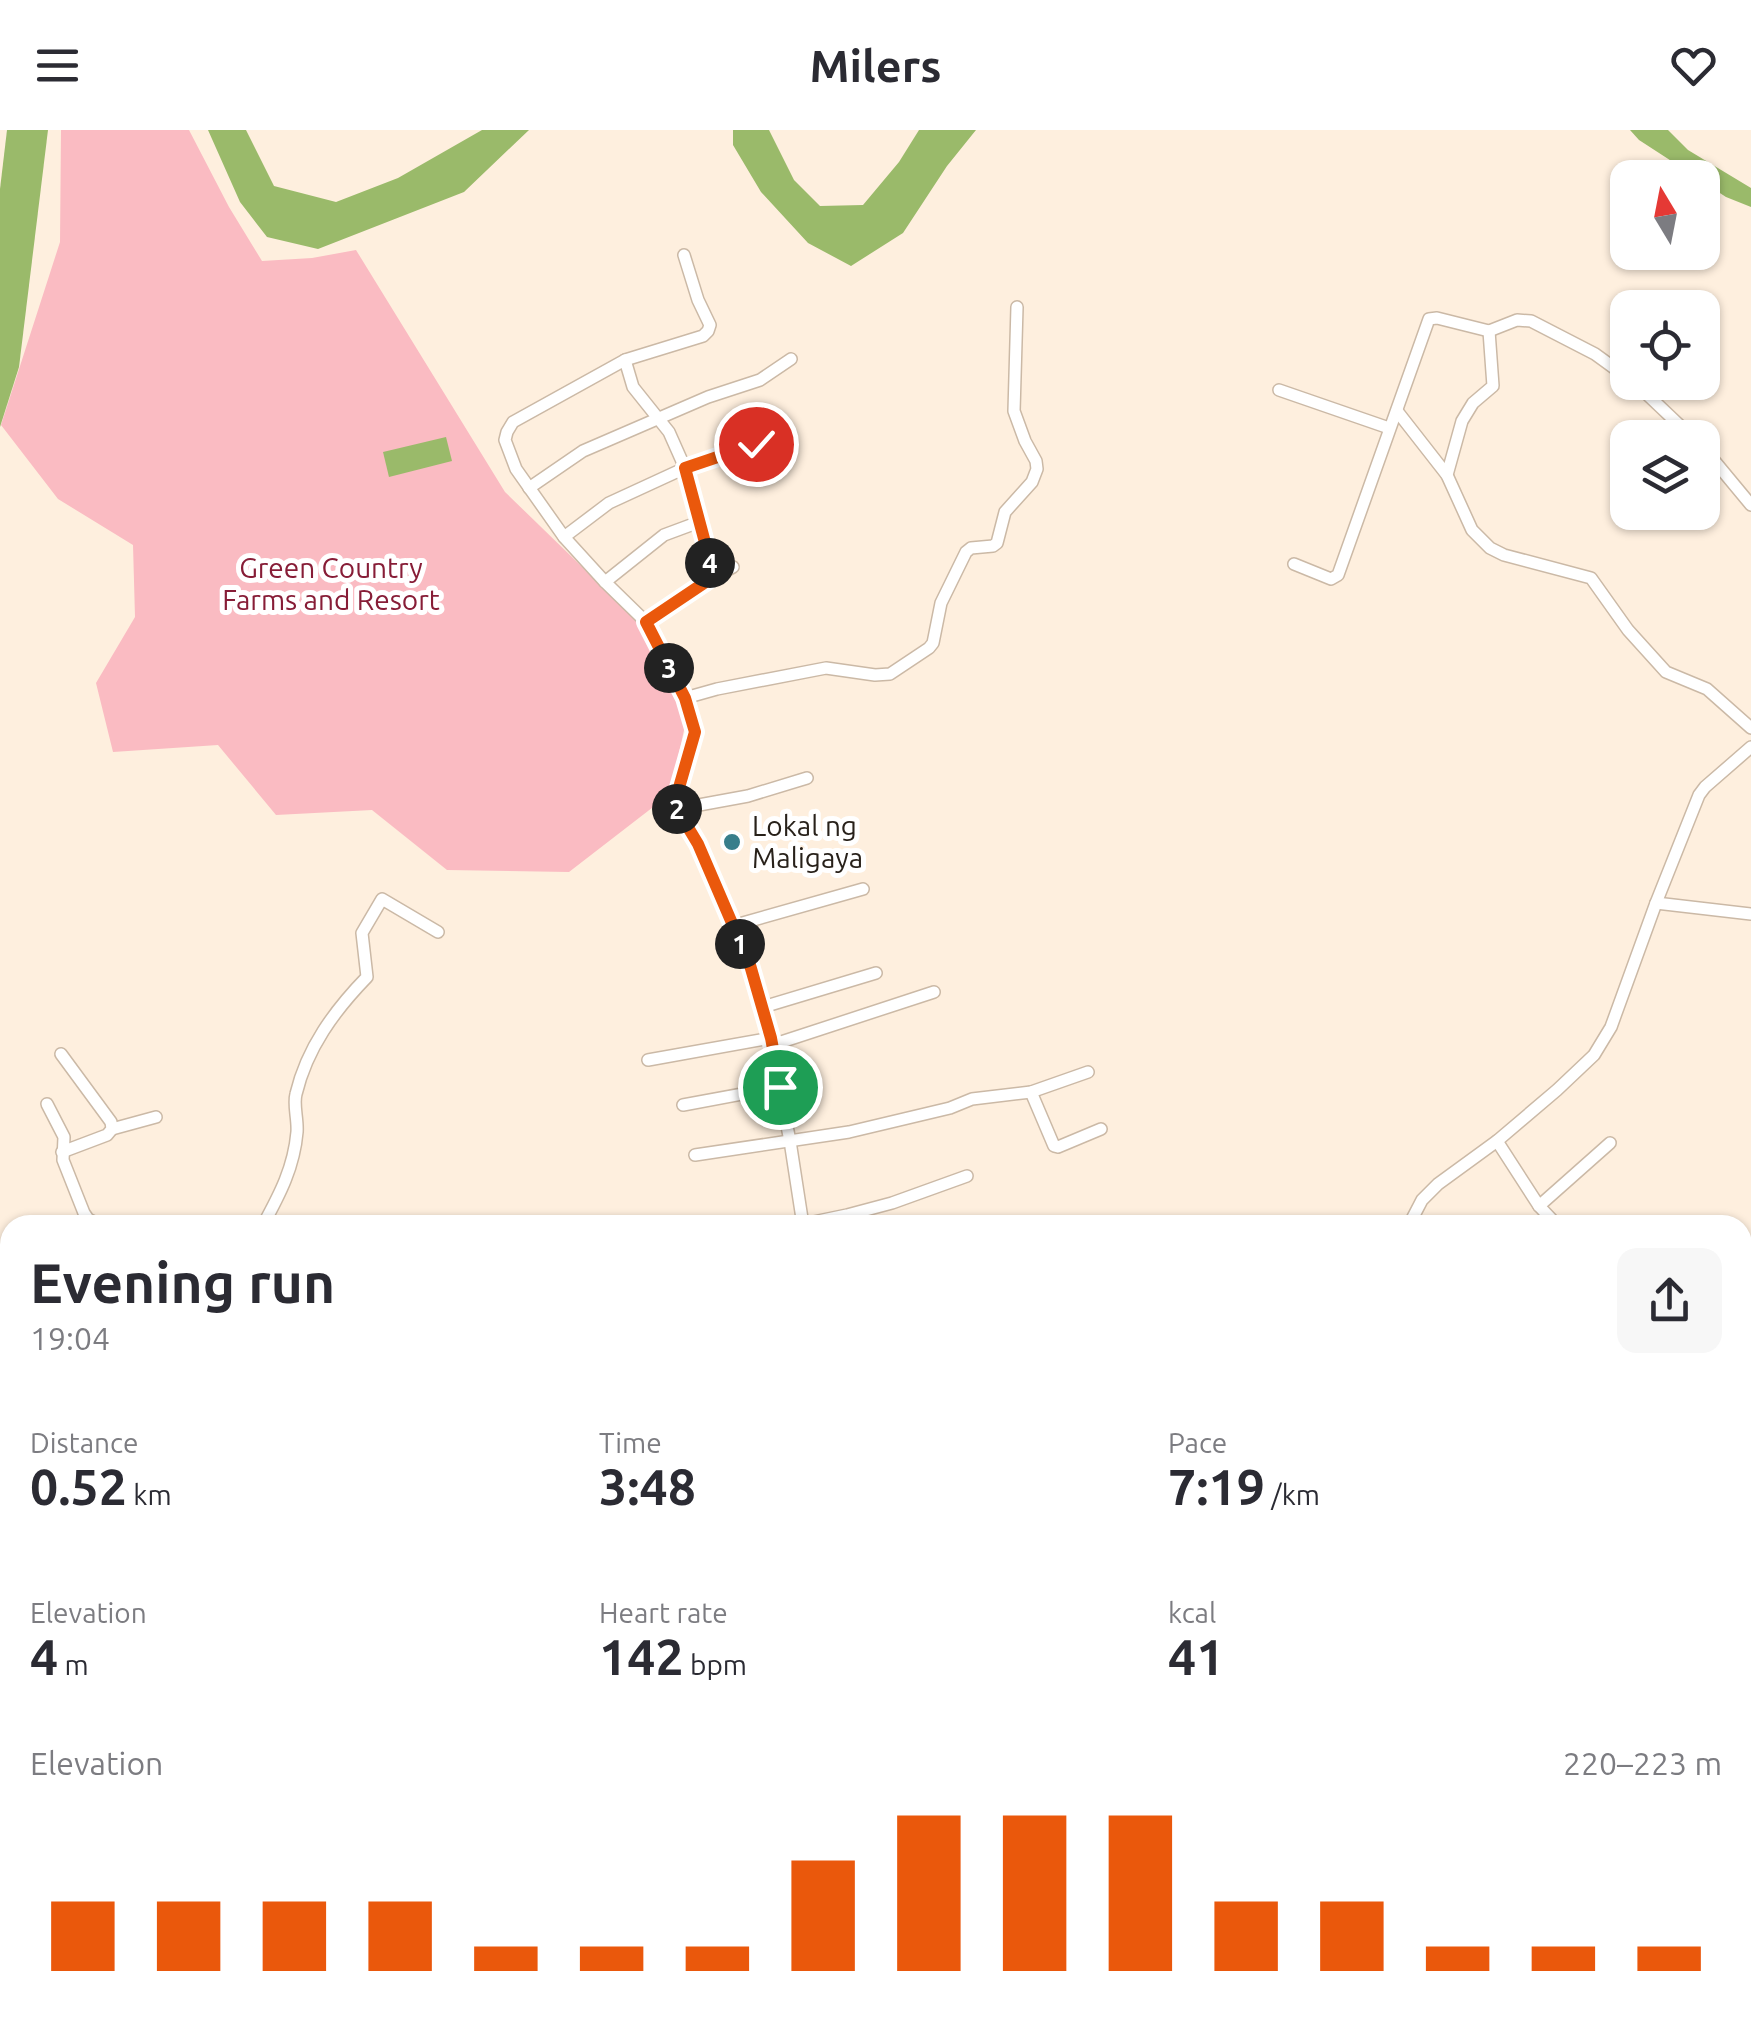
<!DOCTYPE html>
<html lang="en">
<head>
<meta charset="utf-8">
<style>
  body { margin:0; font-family:Ubuntu,sans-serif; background:#f7f7f7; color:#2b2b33; height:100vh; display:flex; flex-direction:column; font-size:38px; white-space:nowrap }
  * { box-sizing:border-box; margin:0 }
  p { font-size:32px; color:#7c7c81 }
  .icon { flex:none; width:55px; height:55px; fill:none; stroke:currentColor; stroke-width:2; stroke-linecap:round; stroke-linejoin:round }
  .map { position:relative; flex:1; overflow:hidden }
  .side { position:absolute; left:0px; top:1085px; width:1752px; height:810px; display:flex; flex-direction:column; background:#fff; border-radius:30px 30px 0 0; box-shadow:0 2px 8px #0004 }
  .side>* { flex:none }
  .needle { width:65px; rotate:350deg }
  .fabs { position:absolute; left:1610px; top:30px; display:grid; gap:20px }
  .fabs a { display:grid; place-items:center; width:110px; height:110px; border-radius:20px; background:#fff; box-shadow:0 2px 8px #0004; font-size:50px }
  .pin { position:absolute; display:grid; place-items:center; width:85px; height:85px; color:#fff; margin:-42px; border:5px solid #fff; border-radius:50%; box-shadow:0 2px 10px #0007 }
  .km { position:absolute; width:50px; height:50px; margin:-25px; border-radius:50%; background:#222; color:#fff; font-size:28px; line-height:50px; text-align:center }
  .round { display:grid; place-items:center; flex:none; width:105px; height:105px; border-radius:20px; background:#f7f7f7 }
  .headline { display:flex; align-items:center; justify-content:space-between; height:170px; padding:0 30px }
  h1 { font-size:55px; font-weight:600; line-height:75px }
  .stats { display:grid; grid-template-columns:repeat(3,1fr); gap:15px; height:170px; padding:10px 30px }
  .stats div { display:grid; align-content:center }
  .stats b { font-size:50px; font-weight:600 }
  .stats small { font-size:28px; font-weight:400 }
  .stats p { font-size:28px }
  .chart { height:280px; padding:20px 30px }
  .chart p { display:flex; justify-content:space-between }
  .chart svg { width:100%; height:180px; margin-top:10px; stroke:#ea580c; stroke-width:6 }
  header { display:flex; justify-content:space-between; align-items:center; height:130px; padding:0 30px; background:#fff; font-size:45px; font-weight:600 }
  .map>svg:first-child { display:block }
  .green { fill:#fabbc2 }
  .water { fill:#9aba6a }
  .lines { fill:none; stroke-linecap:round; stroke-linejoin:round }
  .street-casing { stroke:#cbb9a6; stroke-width:14 }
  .street { stroke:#fff; stroke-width:11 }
  .route-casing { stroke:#fff; stroke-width:20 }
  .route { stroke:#ea580c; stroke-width:12 }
  .poi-dot { fill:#387e8b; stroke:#fff; stroke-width:4 }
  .labels { text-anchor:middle; stroke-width:10; stroke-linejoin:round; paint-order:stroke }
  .park-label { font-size:28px; fill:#871d37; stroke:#fff }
  .poi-label { font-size:28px; fill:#28211a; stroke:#fff; text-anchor:start }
</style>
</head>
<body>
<header><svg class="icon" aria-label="menu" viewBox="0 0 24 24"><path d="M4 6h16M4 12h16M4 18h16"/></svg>Milers<svg class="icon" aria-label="heart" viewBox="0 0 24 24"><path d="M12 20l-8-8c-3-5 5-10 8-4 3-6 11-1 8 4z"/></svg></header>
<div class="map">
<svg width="1751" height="1895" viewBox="0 0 1751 1895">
  <rect width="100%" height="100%" fill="#feefde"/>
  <!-- green -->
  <path class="green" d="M61,0H189L229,77L262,131L312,128L356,120L505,362L641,494L686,591L670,664L569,742L447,740L372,680L276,685L218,615L113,622L96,553L135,487L133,415L58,369L1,295L60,112Z"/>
  <!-- water -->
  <g class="water">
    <path d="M7,0H48L19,237L0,297V59Z"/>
    <path d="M208,0H246L274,56L336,72L398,48L482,0H529L464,62L318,119L267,107L240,72Z"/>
    <path d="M733,0H769L794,50L820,76L863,75L899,32L919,0H976L947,36L903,103L851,136L808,113L761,62L733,15Z"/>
    <path d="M1630,0H1668L1688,20L1751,58V77L1726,67L1703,52L1702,48L1696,47L1639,10Z"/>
    <path d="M446,307L452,331L389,347L383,322Z"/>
  </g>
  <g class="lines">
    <defs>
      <g id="street">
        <path d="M684,125L698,170L710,195L708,201L703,206L625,230L633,257L669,302L685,338L710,431L716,445"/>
        <path d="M625,230L513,292L507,302L505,310L516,339L564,407L605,452L646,492L685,568L695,602L676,668L677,679L698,714L751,835L763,877L790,1011L803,1095"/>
        <path d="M1634,252L1693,308"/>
        <path d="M1279,260L1389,298"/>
        <path d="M1397,281L1447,345L1472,400L1490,418L1504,425L1591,448L1628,500L1666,542L1707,559L1751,598"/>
        <path d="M1702,316L1751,375"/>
        <path d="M1447,345L1462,291L1473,273L1493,256L1489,201"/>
        <path d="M529,358L583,321L708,267L760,250L791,229"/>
        <path d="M564,407L609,373L685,338L756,314"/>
        <path d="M1294,434L1331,449L1338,445L1429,189L1437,188L1489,201L1517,190L1531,191L1595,224L1628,248"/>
        <path d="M605,452L664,405L699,392"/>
        <path d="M646,492L699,455L733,437"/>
        <path d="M685,568L717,559L826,538L875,545L890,544L929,518L933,513L941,473L966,422L971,418L993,416L997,413L1005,382L1032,352L1037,339L1036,331L1025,311L1014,281L1017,177"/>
        <path d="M677,679L748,666L807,648"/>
        <path d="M1656,773L1751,784"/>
        <path d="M732,796L863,759"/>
        <path d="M763,877L876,843"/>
        <path d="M772,915L934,862"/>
        <path d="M61,924L111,992L112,999L107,1005L62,1022"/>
        <path d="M648,930L771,908"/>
        <path d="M1031,962L1054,1016L1058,1017L1101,999"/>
        <path d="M47,974L64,1007L63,1030L84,1083L88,1089L100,1095"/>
        <path d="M683,975L780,957"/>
        <path d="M112,999L156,987"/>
        <path d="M1497,1011L1539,1076L1557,1095"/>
        <path d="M695,1025L849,1002L950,978L972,969L1031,962L1088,942"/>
        <path d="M1539,1076L1610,1013"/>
        <path d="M263,1095C280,1064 294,1037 297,1002C298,989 293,975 296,964C307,918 334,881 367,847L362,803L382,769L438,802"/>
        <path d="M799,1095L847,1085L892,1073L967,1046"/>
        <path d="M1409,1095L1422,1070L1438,1054L1497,1011L1557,960L1594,925L1611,897L1656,773L1699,665L1705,657L1751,617"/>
        <path d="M1742,1244L1751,1252"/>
        <path d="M0,1525L10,1501"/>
        <path d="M1742,1722L1751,1742"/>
        <path d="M1742,1825L1751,1810"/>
        <path d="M205,1885L207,1895"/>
        <path d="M307,1885L308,1895"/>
        <path d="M1452,1885L1455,1895"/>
        <path d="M529,1895L532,1885"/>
        <path d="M1508,1895L1559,1885"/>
        <path d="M1685,1895L1705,1891L1708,1885"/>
      </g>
    </defs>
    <!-- street casing -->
    <use href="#street" class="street-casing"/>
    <!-- street -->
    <use href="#street" class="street"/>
  </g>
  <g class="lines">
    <defs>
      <path id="route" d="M756,314L685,338L710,431L716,445L646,492L685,568L695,602L676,668L677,679L698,714L750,835L771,908L780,957"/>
    </defs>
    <!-- route casing -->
    <use href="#route" class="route-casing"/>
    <!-- route -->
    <use href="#route" class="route"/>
  </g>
  <!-- markers -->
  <circle class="poi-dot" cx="732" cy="712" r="10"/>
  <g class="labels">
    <!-- park labels -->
    <g class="park-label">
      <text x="331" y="448">Green Country<tspan x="331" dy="32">Farms and Resort</tspan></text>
    </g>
    <!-- poi labels -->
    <g class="poi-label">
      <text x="752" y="706">Lokal ng<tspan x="752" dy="32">Maligaya</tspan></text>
    </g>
  </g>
</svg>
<div class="fabs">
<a><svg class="needle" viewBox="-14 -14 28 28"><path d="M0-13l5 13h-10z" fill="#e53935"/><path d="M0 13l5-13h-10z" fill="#7c7c81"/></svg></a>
<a><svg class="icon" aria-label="locate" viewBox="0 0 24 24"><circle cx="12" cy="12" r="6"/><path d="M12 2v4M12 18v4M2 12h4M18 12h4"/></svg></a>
<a><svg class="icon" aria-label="layers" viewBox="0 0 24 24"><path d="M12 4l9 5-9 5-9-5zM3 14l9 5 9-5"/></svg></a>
</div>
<div class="pin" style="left:780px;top:957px;background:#1e9e55"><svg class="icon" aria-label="arrive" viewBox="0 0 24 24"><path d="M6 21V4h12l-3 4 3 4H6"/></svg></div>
<div class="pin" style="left:756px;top:314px;background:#d93025"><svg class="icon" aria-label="check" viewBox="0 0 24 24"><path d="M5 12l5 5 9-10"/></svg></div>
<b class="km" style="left:740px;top:814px">1</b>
<b class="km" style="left:677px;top:679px">2</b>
<b class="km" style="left:669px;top:538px">3</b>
<b class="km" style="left:710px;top:433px">4</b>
<section class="side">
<div class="headline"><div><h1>Evening run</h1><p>19:04</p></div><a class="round"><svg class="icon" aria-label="share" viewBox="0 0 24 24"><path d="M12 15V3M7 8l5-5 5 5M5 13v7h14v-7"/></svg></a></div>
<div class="stats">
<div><p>Distance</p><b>0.52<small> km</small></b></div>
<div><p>Time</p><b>3:48</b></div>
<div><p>Pace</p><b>7:19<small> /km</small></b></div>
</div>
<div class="stats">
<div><p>Elevation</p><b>4<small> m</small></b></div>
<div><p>Heart rate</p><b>142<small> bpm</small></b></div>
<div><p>kcal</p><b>41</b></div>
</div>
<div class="chart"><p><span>Elevation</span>220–223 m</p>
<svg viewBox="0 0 160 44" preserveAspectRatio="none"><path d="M5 44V27M15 44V27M25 44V27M35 44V27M45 44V38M55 44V38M65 44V38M75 44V17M85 44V6M95 44V6M105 44V6M115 44V27M125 44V27M135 44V38M145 44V38M155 44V38"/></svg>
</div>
</section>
</div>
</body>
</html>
